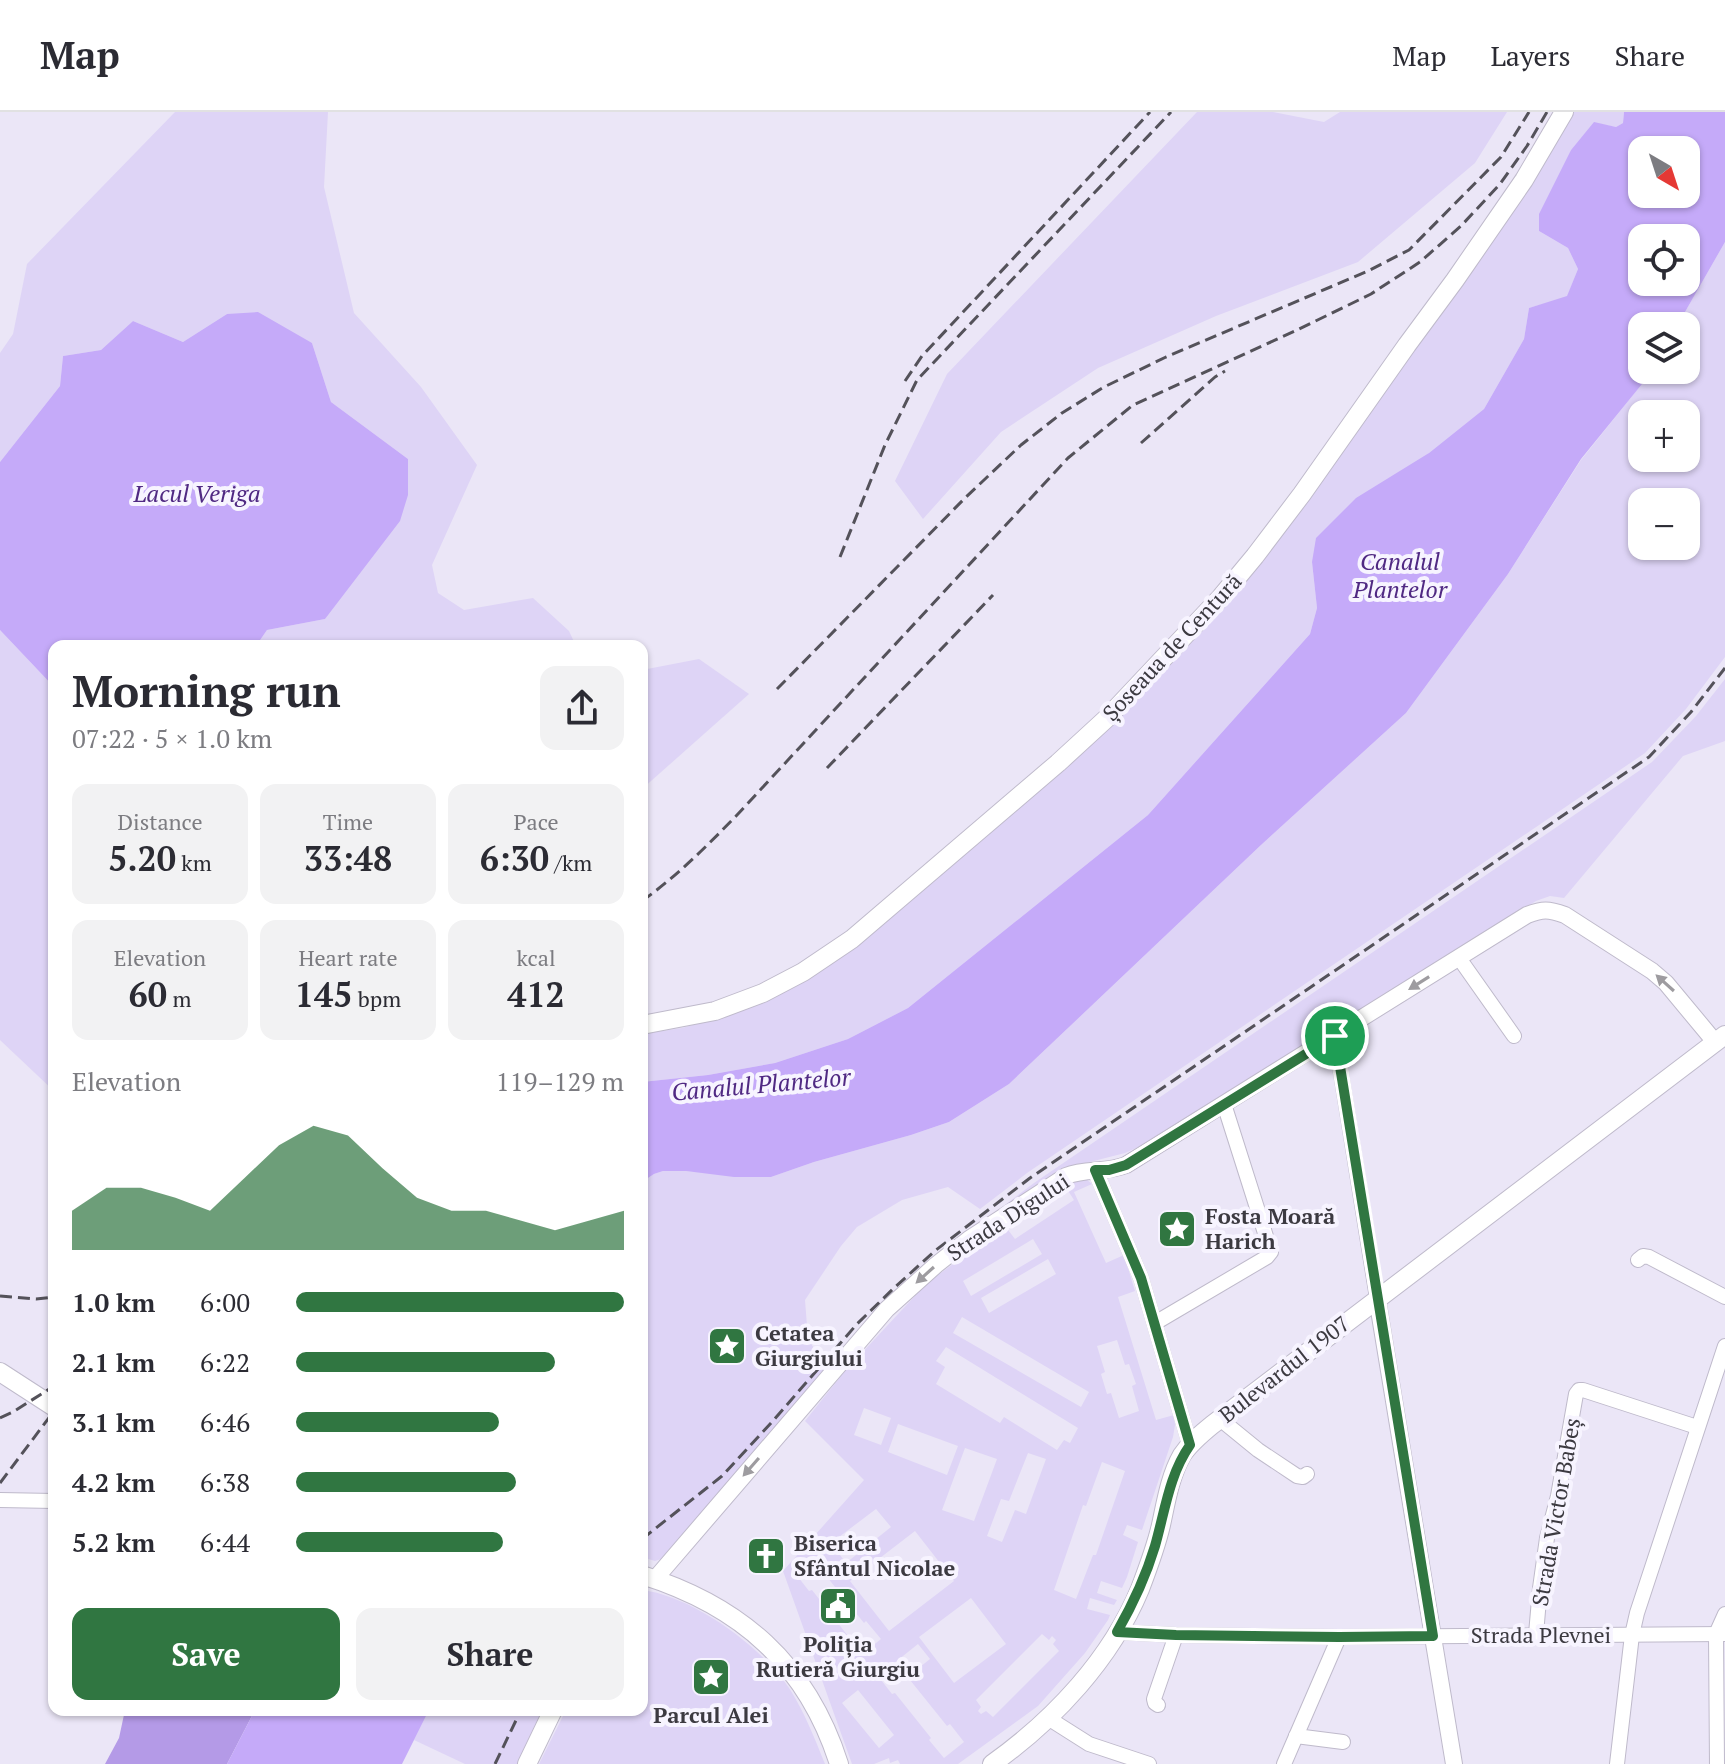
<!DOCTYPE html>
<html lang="en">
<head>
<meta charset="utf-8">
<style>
  body { margin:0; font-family:"PT Serif",serif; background:#f2f2f3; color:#2b2b33; height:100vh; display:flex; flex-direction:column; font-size:30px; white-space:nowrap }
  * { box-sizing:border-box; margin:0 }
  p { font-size:26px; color:#7c7c81 }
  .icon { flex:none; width:44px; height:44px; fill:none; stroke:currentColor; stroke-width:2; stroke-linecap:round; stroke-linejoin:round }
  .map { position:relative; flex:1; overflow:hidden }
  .panel { position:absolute; left:48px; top:528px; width:600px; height:1076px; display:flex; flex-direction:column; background:#fff; border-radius:16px; box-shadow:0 2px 6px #0004 }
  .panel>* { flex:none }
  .needle { width:52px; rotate:141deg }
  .controls { position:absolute; left:1628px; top:24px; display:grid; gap:16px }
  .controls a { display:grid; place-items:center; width:72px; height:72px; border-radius:16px; background:#fff; box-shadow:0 2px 6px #0004; font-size:40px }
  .pin { position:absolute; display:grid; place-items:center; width:68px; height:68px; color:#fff; margin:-34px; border:4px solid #fff; border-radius:50%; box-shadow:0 2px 8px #0007 }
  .round { display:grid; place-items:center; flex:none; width:84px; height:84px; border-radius:16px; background:#f2f2f3 }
  .head { display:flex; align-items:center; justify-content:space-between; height:136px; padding:0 24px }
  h1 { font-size:44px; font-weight:700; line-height:60px }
  .figures { display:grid; grid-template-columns:repeat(3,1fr); gap:12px; height:136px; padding:8px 24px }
  .figures div { display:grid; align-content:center; border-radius:16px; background:#f2f2f3; text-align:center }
  .figures b { font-size:34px; font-weight:700 }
  .figures small { font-size:22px; font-weight:400 }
  .figures p { font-size:22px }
  .chart { height:224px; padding:16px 24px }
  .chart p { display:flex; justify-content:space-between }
  .chart svg { width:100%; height:144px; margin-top:8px; fill:#307641; opacity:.7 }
  .action { display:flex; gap:16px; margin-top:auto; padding:16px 24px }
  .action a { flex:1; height:92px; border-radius:16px; background:#307641; color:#fff; font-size:32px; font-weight:700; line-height:92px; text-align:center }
  .action a+a { background:#f2f2f3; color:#2b2b33 }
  ul { padding:0 24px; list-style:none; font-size:26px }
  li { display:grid; grid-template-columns:128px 96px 1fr; align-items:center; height:60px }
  li i { height:20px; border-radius:10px; background:#307641 }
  header { display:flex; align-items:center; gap:48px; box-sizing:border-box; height:112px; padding:0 40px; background:#fff; border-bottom:2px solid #e1e1e2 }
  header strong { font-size:38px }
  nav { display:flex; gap:44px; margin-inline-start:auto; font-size:28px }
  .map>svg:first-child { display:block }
  .green { fill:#ded4f6; fill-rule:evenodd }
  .forest { fill:#b49ae7 }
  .water { fill:#c5aaf9; fill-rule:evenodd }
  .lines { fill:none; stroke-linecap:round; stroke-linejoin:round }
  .minor-casing { stroke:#bfbacb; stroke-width:16 }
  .tertiary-casing { stroke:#bfbacb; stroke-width:18 }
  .secondary-casing { stroke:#bfbacb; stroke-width:20 }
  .minor { stroke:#fff; stroke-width:14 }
  .tertiary { stroke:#fff; stroke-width:16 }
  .secondary { stroke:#fff; stroke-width:18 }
  .rail { stroke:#54525a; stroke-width:3; stroke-dasharray:12 6; stroke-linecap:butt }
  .oneway { fill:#9e9ca0 }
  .route-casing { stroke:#fff; stroke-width:16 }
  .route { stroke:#307641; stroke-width:10 }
  .labels { text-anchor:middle; stroke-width:8; stroke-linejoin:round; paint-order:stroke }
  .street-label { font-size:22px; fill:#3c3a41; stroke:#f7f4ff }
  .poi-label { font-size:22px; font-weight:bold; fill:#3c3a41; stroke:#f7f4ff; text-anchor:start }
  .water-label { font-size:24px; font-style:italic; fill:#502983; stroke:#f7f4ff }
</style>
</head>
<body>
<header>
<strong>Map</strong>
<nav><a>Map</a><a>Layers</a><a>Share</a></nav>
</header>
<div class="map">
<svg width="1725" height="1652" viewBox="0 0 1725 1652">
  <rect width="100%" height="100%" fill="#ebe6f7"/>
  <!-- green -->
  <g class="green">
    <path d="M175,0H328L324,75L354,201L421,275L477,353L432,453L438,481L464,498L533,486L569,519L576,534H256L267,518L325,507L408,347L331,290L312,231L227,202L183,230L133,209L101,238L63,244L60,274L0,350V241L13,222L27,152Z"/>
    <path d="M1197,0H1273L1324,10L1340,0H1507L1475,51L1358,150L1216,204L1098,256L1001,320L923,407L895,369L947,262Z"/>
    <path d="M1572,0H1624L1623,11L1616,15L1594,11L1571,38L1539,119L1568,136L1578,157L1567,185L1529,196L1524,227L1484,297L1429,341L1312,450L1317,496L1310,522L1148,703L908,896L848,927L775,951L708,963L642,970V922L682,916L722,905L820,856L1169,552Z"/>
    <path d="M1725,130V545L1686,597L1645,641L1027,1061L980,1097L948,1075L902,1088L857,1115L841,1134L805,1188L808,1227L828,1258L661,1447L655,1449L642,1445V1070L654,1062L663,1059H686L771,1065L814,1050L911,1023L949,1010L1009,972L1261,733L1406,601L1508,462L1581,348L1653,258H1686V214H1677ZM1642,302H1686V346H1642ZM1642,390H1686V434H1642Z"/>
    <path d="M0,518L54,575V979L0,928Z"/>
    <path d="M699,547L749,582L642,677V558Z"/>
    <path d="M1725,567V629L1683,644L1564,786L1550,784L1536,789L1143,1033L1125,1041L1082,1052L989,1105L1034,1071L1652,650L1696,604Z"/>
    <path d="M1086,1067L1092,1072L1074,1080L1106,1151L1124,1143L1135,1179L1118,1185L1156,1308L1174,1303L1175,1313L1173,1325L1142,1418L1127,1413L1123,1423L1138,1430L1127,1465L1122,1476L1101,1469L1097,1481L1117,1488L1114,1493L1090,1486L1087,1497L1110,1503L1108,1508L1085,1541L1038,1594L958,1652H900L898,1648L890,1651L889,1646L874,1652H852L783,1459L864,1368L805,1309L845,1259L927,1171L1005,1114L1015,1127L1074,1088L1065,1074L1073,1070ZM1033,1127L1042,1142L971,1184L963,1169ZM1048,1147L1056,1162L989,1201L981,1186ZM962,1205L1089,1280L1081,1295L953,1221ZM1117,1228L1125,1253L1129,1252L1136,1272L1132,1274L1139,1299L1119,1306L1111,1281L1107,1282L1101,1262L1105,1260L1097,1234ZM946,1235L1078,1316L1070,1331L1064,1328L1057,1338L1004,1305L1000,1311L936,1272L945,1255L936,1249ZM864,1296L891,1306L881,1333L854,1323ZM898,1312L958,1334L947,1363L888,1340ZM965,1336L997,1347L974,1409L942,1398ZM1028,1341L1046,1347L1026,1402L1015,1398L1002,1430L987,1424L1001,1387L1009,1389ZM1102,1350L1125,1359L1096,1443H1093L1076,1487L1054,1478L1083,1393L1086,1394ZM876,1397L891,1415L846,1451L831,1431ZM915,1419L954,1469L889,1519L850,1469ZM815,1445L830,1463L827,1465L864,1511L866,1509L881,1527L861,1543L846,1526L848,1524L812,1478L809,1479L795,1461ZM971,1486L1006,1532L954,1571L919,1525ZM1042,1522L1049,1528L1052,1524L1056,1528L1053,1532L1059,1539L993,1605L986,1599L981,1602L978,1599L981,1595L976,1588ZM918,1532L930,1547L910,1563L912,1566L910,1568L947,1614L950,1612L964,1630L944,1646L929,1628L931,1626L895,1581L892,1582L878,1564ZM858,1578L894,1623L879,1636L842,1591Z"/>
    <path d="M642,1478C693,1484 764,1536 791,1579C805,1602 815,1627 825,1652H539L566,1598H642Z"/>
    <path d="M429,1598H548L522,1652H465L414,1628Z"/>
  </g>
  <!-- forest -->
  <path class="forest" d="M125,1598H255L227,1652H105L119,1626Z"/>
  <!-- water -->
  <g class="water">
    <path d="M1624,0H1725V130L1677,214H1642V258H1653L1651,261L1581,347L1508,462L1406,601L1261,733L1009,972L949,1010L911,1023L814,1050L771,1065H734L686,1059H663L654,1062L642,1070V970L708,963L775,951L848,927L908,896L1148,703L1310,522L1317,496L1312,450L1316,426L1356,386L1429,341L1484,297L1524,227L1529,196L1567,184L1578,157L1568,136L1539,119V102L1571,38L1594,10L1616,15L1623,11ZM1642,38H1686V82H1642ZM1642,126H1686V170H1642Z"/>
    <path d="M258,200L312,231L331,290L408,347V383L400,409L325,507L267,518L256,534H54V575L0,518V350L60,274L63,244L101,238L133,209L183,230L227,202Z"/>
    <path d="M255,1598H429L402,1652H227Z"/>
  </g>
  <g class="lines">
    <defs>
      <g id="minor">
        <path d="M1459,846L1514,924"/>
        <path d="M1335,924L1377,1186"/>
        <path d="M1095,1058L1141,1166L1190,1333"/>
        <path d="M1638,1148L1643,1144L1649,1145L1725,1185"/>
        <path d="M1155,1211L1267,1145L1271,1140L1224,992"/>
        <path d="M1220,1307L1258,1338L1297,1364L1303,1365L1307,1362"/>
        <path d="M0,1388L54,1389"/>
        <path d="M1117,1520L1176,1523L1339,1525L1725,1522"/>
        <path d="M1536,1522L1540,1476L1547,1426L1558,1384L1576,1282L1579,1278H1583L1697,1315"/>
        <path d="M1158,1593L1155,1591L1154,1587L1176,1523"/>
        <path d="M1048,1606L1089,1632L1149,1652"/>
        <path d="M1296,1624L1343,1630"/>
        <path d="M1284,1652L1339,1525"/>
        <path d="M1617,1652L1632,1523L1637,1501L1725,1234"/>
        <path d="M1717,1652L1716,1522L1725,1502"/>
      </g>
      <g id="tertiary">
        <path d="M1377,1186L1454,1652"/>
        <path d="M655,1467L887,1197L936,1153L969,1127L1066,1064C1086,1056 1106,1061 1126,1053L1527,803C1543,797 1548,797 1565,803L1652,859L1666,871L1715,930"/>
      </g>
      <g id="secondary">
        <path d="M642,913L715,899L763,881L803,860L852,827L1058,651L1107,606L1221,485L1255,444L1302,382L1407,233L1455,168L1524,68L1564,0"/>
        <path d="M0,1260L54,1295"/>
        <path d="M642,1463C741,1494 807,1552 839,1652"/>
        <path d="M527,1652L553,1598"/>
        <path d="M992,1652C1054,1608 1111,1547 1140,1477C1148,1456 1156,1435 1161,1413C1166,1390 1170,1364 1182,1343C1190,1331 1201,1322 1212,1313L1725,923"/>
      </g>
    </defs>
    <!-- minor casing -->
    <use href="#minor" class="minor-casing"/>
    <!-- tertiary casing -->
    <use href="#tertiary" class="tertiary-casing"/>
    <!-- secondary casing -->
    <use href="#secondary" class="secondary-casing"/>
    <!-- minor -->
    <use href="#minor" class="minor"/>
    <!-- tertiary -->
    <use href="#tertiary" class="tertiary"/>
    <!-- secondary -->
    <use href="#secondary" class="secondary"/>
    <!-- rail -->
    <g class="rail">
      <path d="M905,269L922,244L1150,0"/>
      <path d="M1141,331L1215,265L1225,259"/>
      <path d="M840,445L885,333L917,268L1171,0"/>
      <path d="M777,577L965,386L1021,333L1062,301L1104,275L1166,245L1368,159L1409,138L1501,45L1529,0"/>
      <path d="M827,656L993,483"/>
      <path d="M642,789C677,764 707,734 737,703L1068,346L1133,293L1295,219L1371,182L1420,150L1461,114L1500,72L1527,34L1547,0"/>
      <path d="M0,1184L36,1187L54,1185"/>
      <path d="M0,1306L13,1300L54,1274"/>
      <path d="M0,1371L54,1299"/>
      <path d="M642,1427L722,1364L772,1310L857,1212L894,1176L936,1138L1030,1066L1649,645L1691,600L1725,556"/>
      <path d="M495,1652L521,1598"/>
    </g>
  </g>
  <!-- one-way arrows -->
  <defs><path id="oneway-solid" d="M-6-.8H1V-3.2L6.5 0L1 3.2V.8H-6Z" transform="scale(2)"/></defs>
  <g class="oneway">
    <use href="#oneway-solid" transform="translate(1419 871) rotate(148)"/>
    <use href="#oneway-solid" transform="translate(1665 871) rotate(-138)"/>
    <use href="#oneway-solid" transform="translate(925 1163) rotate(138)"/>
    <use href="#oneway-solid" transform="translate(751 1355) rotate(131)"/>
  </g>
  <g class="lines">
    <defs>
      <path id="route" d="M1335,924L1433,1524L1339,1525L1176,1523L1117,1520C1133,1492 1146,1464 1155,1434C1165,1399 1169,1363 1190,1333L1141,1166L1095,1058H1109L1126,1053Z"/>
    </defs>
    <!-- route casing -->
    <use href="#route" class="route-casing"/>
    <!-- route -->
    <use href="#route" class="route"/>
  </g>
  <!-- icons -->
  <defs>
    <symbol id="sight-square" viewBox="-11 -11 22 22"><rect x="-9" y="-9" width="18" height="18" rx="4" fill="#307641" stroke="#f7f4ff"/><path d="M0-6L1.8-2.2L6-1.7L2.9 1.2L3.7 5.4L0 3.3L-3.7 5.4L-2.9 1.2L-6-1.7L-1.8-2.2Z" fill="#fff"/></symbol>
    <symbol id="church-square" viewBox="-11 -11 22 22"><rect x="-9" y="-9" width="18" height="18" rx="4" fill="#307641" stroke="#f7f4ff"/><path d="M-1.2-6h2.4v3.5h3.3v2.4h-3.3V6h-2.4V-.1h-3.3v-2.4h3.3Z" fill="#fff"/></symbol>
    <symbol id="civic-square" viewBox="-11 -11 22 22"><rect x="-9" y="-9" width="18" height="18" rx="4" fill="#307641" stroke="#f7f4ff"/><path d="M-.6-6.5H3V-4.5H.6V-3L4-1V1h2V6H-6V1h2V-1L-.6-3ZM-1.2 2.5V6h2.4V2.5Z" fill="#fff"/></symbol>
  </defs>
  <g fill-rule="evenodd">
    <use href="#sight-square" x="1155" y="1095" width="44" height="44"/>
    <use href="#sight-square" x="705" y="1212" width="44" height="44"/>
    <use href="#church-square" x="744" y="1422" width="44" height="44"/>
    <use href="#civic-square" x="816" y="1472" width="44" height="44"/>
    <use href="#sight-square" x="689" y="1543" width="44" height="44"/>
  </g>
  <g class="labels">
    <!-- street labels -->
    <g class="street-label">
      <text transform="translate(1172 535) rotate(-47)" y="8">Șoseaua de Centură</text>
      <text transform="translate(1008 1105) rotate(-33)" y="8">Strada Digului</text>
      <text transform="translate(1284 1257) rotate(-38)" y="8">Bulevardul 1907</text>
      <text transform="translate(1556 1400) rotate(-80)" y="8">Strada Victor Babeș</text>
      <text x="1541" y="1531">Strada Plevnei</text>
    </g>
    <!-- poi labels -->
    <g class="poi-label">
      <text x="1205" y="1112">Fosta Moară<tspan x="1205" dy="25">Harich</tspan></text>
      <text x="755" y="1229">Cetatea<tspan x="755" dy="25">Giurgiului</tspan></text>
      <text x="794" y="1439">Biserica<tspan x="794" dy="25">Sfântul Nicolae</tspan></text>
      <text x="838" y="1540" text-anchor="middle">Poliția<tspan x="838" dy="25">Rutieră Giurgiu</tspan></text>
      <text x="711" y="1611" text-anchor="middle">Parcul Alei</text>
    </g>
    <!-- water labels -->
    <g class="water-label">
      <text x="197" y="390">Lacul Veriga</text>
      <text x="1400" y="458">Canalul<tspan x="1400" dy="28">Plantelor</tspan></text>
      <text transform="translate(761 973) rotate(-5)" y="8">Canalul Plantelor</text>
    </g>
  </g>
</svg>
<div class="controls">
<a><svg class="needle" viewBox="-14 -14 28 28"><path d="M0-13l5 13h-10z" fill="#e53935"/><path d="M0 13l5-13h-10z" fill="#7c7c81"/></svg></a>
<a><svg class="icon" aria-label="locate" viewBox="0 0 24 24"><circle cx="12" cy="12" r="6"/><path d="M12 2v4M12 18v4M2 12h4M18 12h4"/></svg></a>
<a><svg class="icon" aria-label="layers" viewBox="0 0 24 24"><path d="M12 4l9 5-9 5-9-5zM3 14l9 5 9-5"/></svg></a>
<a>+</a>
<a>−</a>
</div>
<div class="pin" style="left:1335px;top:924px;background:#1e9e55"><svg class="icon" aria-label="arrive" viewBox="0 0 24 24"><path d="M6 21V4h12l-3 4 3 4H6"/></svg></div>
<section class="panel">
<div class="head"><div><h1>Morning run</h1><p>07:22 · 5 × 1.0 km</p></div><a class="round"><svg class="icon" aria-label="share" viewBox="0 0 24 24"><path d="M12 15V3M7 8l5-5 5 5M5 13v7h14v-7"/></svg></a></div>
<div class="figures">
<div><p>Distance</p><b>5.20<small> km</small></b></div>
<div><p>Time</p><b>33:48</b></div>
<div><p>Pace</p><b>6:30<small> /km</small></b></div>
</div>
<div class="figures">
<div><p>Elevation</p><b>60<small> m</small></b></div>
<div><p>Heart rate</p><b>145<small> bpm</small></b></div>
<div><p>kcal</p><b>412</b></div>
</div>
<div class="chart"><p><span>Elevation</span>119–129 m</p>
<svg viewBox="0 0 160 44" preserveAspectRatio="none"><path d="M0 44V32L10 25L20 25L30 28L40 32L50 22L60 12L70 6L80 9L90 19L100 28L110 32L120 32L130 35L140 38L150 35L160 32V44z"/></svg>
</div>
<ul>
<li><b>1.0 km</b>6:00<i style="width:100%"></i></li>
<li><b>2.1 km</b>6:22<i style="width:79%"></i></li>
<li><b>3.1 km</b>6:46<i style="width:62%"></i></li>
<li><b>4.2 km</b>6:38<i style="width:67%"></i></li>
<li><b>5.2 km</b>6:44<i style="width:63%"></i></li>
</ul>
<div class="action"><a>Save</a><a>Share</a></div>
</section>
</div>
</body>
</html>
